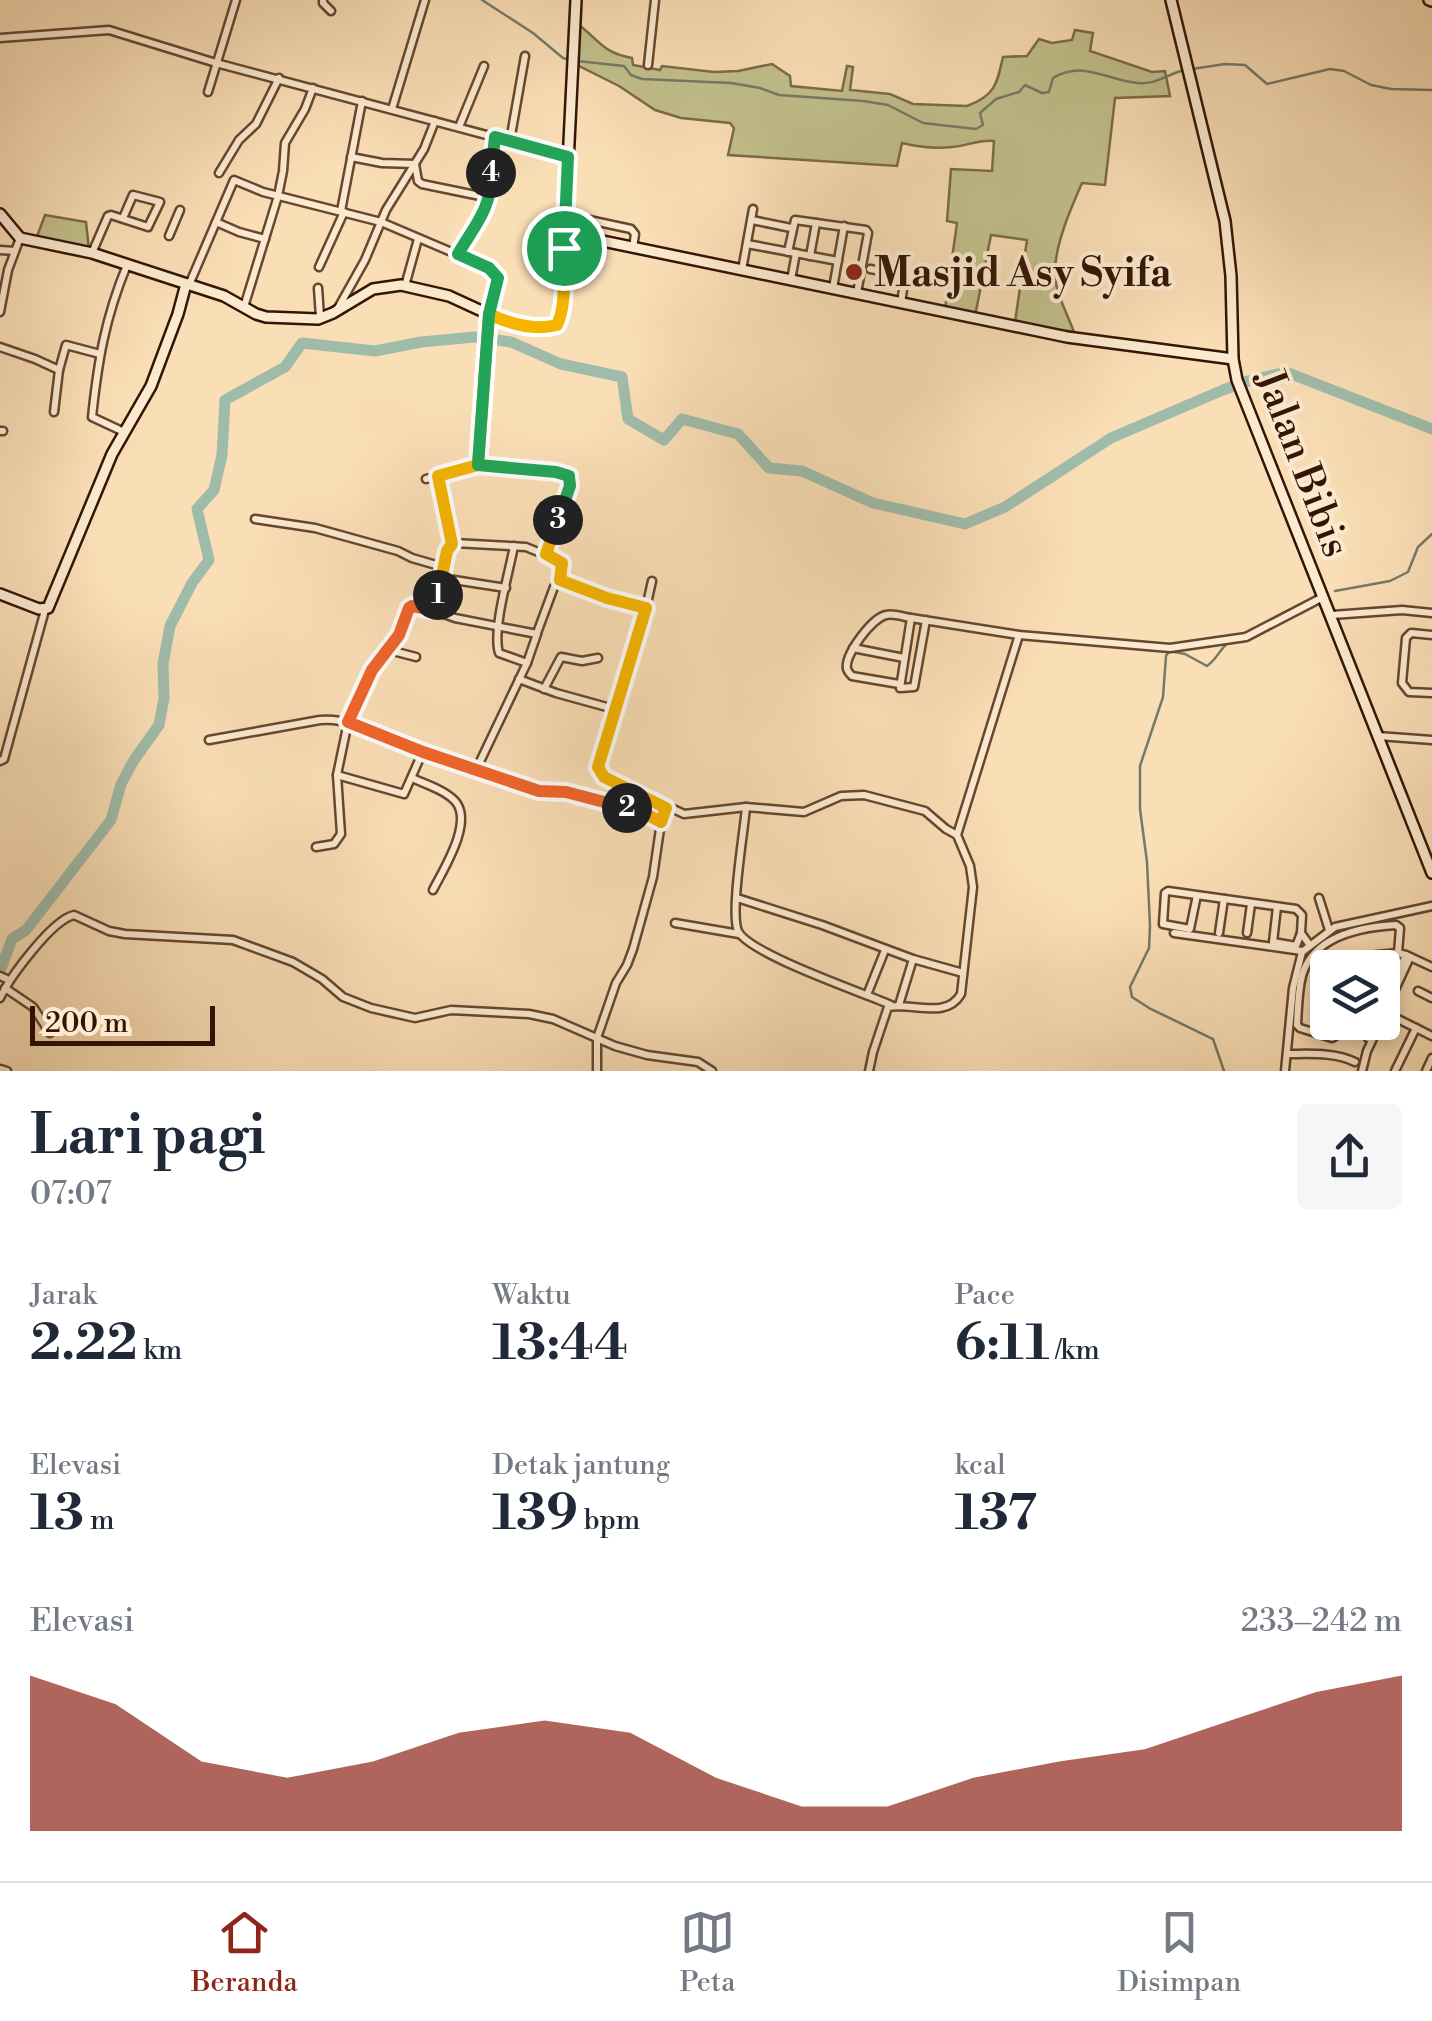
<!DOCTYPE html>
<html lang="id">
<head>
<meta charset="utf-8">
<style>
  body { margin:0; font-family:"Libre Bodoni",serif; background:#f6f6f7; color:#1f2937; height:100vh; display:flex; flex-direction:column; font-size:38px; white-space:nowrap }
  * { box-sizing:border-box; margin:0 }
  p { font-size:32px; color:#747a83 }
  .icon { flex:none; width:55px; height:55px; fill:none; stroke:currentColor; stroke-width:2; stroke-linecap:round; stroke-linejoin:round }
  .map { position:relative; height:1071px; overflow:hidden }
  .sheet { display:flex; flex-direction:column; background:#fff; flex:1 }
  .sheet>* { flex:none }
  .controls { position:absolute; left:1310px; top:950px; display:grid; gap:20px }
  .controls a { display:grid; place-items:center; width:90px; height:90px; border-radius:10px; background:#fff; box-shadow:0 5px 15px #0003; font-size:50px }
  .scale { position:absolute; left:30px; bottom:25px; width:185px; box-sizing:border-box; padding-left:10px; border:5px solid #341504; border-top:0; font-size:28px; line-height:35px; white-space:nowrap; color:#341504; -webkit-text-stroke:8px #fcead0; paint-order:stroke }
  .pin { position:absolute; display:grid; place-items:center; width:85px; height:85px; color:#fff; margin:-42px; border:5px solid #fff; border-radius:50%; box-shadow:0 2px 10px #0007 }
  .km { position:absolute; width:50px; height:50px; margin:-25px; border-radius:50%; background:#222; color:#fff; font-size:28px; line-height:50px; text-align:center }
  .round { display:grid; place-items:center; flex:none; width:105px; height:105px; border-radius:10px; background:#f6f6f7 }
  .overview { display:flex; align-items:center; justify-content:space-between; height:170px; padding:0 30px }
  h1 { font-size:55px; font-weight:800; line-height:75px }
  .metrics { display:grid; grid-template-columns:repeat(3,1fr); gap:15px; height:170px; padding:10px 30px }
  .metrics div { display:grid; align-content:center }
  .metrics b { font-size:50px; font-weight:800 }
  .metrics small { font-size:28px; font-weight:400 }
  .metrics p { font-size:28px }
  .chart { height:280px; padding:20px 30px }
  .chart p { display:flex; justify-content:space-between }
  .chart svg { width:100%; height:180px; margin-top:10px; fill:#8f2418; opacity:.7 }
  .menu { display:flex; justify-content:space-around; align-items:center; height:140px; border-top:2px solid #e0e1e3; background:#fff; font-size:28px; color:#747a83 }
  .menu a { display:grid; justify-items:center; gap:5px }
  .menu .active { color:#8f2418 }
  .map>svg:first-child { display:block }
  .green { fill:#c2c08b; stroke:#7b6a48; stroke-width:2.5 }
  .lines { fill:none; stroke-linecap:round; stroke-linejoin:round }
  .stream { stroke:#747968; stroke-width:2.5 }
  .river { stroke:#9fbcaa; stroke-width:11 }
  .street-casing { stroke:#664730; stroke-width:11 }
  .secondary-casing { stroke:#341504; stroke-width:14 }
  .street { stroke:#fcead0; stroke-width:6 }
  .secondary { stroke:#fcead0; stroke-width:9 }
  .split-1-casing { stroke:#fff; stroke-width:20 }
  .split-2-casing { stroke:#fff; stroke-width:20 }
  .split-3-casing { stroke:#fff; stroke-width:20 }
  .split-4-casing { stroke:#fff; stroke-width:20 }
  .split-5-casing { stroke:#fff; stroke-width:20 }
  .split-1 { stroke:#f5b400; stroke-width:12 }
  .split-2 { stroke:#f0652b; stroke-width:12 }
  .split-3 { stroke:#f5b400; stroke-width:12 }
  .split-4 { stroke:#22a559; stroke-width:12 }
  .split-5 { stroke:#22a559; stroke-width:12 }
  .poi-dot { fill:#8f2418; stroke:#fcead0; stroke-width:4 }
  .labels { text-anchor:middle; stroke-width:8; stroke-linejoin:round; paint-order:stroke }
  .poi-label { font-size:40px; font-weight:bold; fill:#341504; stroke:#fcead0; text-anchor:start }
  .street-label { font-size:40px; fill:#341504; stroke:#fcead0 }
</style>
</head>
<body>
<div class="map">
<svg width="1432" height="1071" viewBox="0 0 1432 1071">
  <rect width="100%" height="100%" fill="#fadeb6"/>
  <filter id="stains"><feTurbulence type="fractalNoise" baseFrequency=".002" numOctaves="4"/><feColorMatrix values="0 0 0 0 .2 0 0 0 0 .09 0 0 0 0 .02 0 0 0 .5 -.17"/></filter>
  <radialGradient id="worn" r=".72"><stop offset=".6" stop-color="#630" stop-opacity="0"/><stop offset="1" stop-color="#630" stop-opacity=".3"/></radialGradient>
  <!-- green -->
  <g class="green">
    <path d="M579,25C600,41 603,53 632,58L633,65L660,70L662,66L714,72L738,71L772,64L790,76L791,86L842,91L847,66L853,67L850,90L890,94L913,104L967,106C995,96 997,84 1003,57L1027,56L1039,39L1052,43L1072,40L1075,30L1093,33L1090,51L1152,72L1165,71L1170,96L1115,98L1105,185L1082,183C1071,208 1056,242 1055,270C1054,290 1067,313 1074,332L1015,322L1027,240L991,235L975,316L945,309L957,223L947,221L951,169L992,171L994,141C981,139 966,146 952,147C935,149 918,147 902,143L897,166L728,155L734,128L730,123L681,118L655,110L619,86L577,65Z"/>
    <path d="M45,215L86,222L89,249L36,239Z"/>
  </g>
  <g class="lines">
    <!-- stream -->
    <g class="stream">
      <path d="M482,0L533,33L563,58L571,60"/>
      <path d="M577,61L624,66L631,75L642,79L731,83L760,88L779,95L863,101L888,105L923,123L976,129L983,125L980,113L996,99L1019,92L1025,85L1042,93L1049,92L1053,78C1084,60 1106,80 1138,83C1155,85 1168,74 1184,70"/>
      <path d="M1192,69L1225,64L1245,65L1267,84L1330,69L1344,71L1371,85L1391,89L1432,90"/>
      <path d="M1335,591L1390,581L1408,572L1418,547L1432,534"/>
      <path d="M1224,1071L1213,1039L1149,1008L1132,997L1130,987L1149,948L1150,926L1147,862L1140,809V766L1163,697L1166,656L1169,651L1185,654L1207,666C1217,659 1219,650 1229,642"/>
    </g>
    <!-- river -->
    <path class="river" d="M0,971L12,939L26,930L111,820L121,784L134,760L159,725L164,698L163,664L170,626L192,583L209,560L197,509L214,490L222,455L225,400L285,367L302,343L375,351L421,342L475,337L511,342L561,364L622,377L628,419L664,440L682,419L738,434L769,468L802,471L873,503L965,524L1005,507L1111,438L1223,390L1248,381L1286,372L1432,429"/>
    <defs>
      <g id="street">
        <path d="M323,0V3L331,11"/>
        <path d="M0,38L109,30L216,63L569,157"/>
        <path d="M648,65L655,0"/>
        <path d="M208,92L236,0"/>
        <path d="M392,109L425,0"/>
        <path d="M459,127L484,66"/>
        <path d="M510,141L525,56"/>
        <path d="M351,157L382,163L415,164L418,181L422,184L490,198"/>
        <path d="M219,173L239,140L256,124L279,78"/>
        <path d="M341,211L362,101"/>
        <path d="M566,215L631,229L635,234L633,248"/>
        <path d="M752,220L791,228"/>
        <path d="M216,222L239,232L265,239"/>
        <path d="M169,236L180,210"/>
        <path d="M747,244L838,261"/>
        <path d="M0,250L15,251"/>
        <path d="M788,252L795,220L866,230L868,233L857,293"/>
        <path d="M92,253L108,216L111,215L148,227L160,202L133,195L123,218"/>
        <path d="M458,253L489,201L492,152L495,137"/>
        <path d="M810,256L816,223"/>
        <path d="M319,267L344,212"/>
        <path d="M870,269L944,282"/>
        <path d="M742,270L753,209"/>
        <path d="M791,280L796,253"/>
        <path d="M189,285L234,180L263,192L381,222L489,268L495,273L498,283L489,314L478,465"/>
        <path d="M405,286L418,239"/>
        <path d="M318,288L320,317"/>
        <path d="M833,288L844,226"/>
        <path d="M901,303L905,276"/>
        <path d="M244,307L278,196L283,171L285,143L305,109L313,88"/>
        <path d="M337,310L365,260L386,210L424,149L435,121"/>
        <path d="M0,312L8,270L20,238"/>
        <path d="M0,347L35,359L59,370"/>
        <path d="M54,412L59,370L66,345L100,354"/>
        <path d="M0,431H3"/>
        <path d="M124,432L92,417C98,361 105,318 127,265"/>
        <path d="M438,476L451,544"/>
        <path d="M426,479L478,465L556,472L569,476L570,486L546,554"/>
        <path d="M255,519L315,528L398,551L412,558L443,567"/>
        <path d="M514,546C509,573 492,630 499,653L527,663"/>
        <path d="M441,578L506,588"/>
        <path d="M652,581L646,608L599,760L598,767L602,775L684,814L746,807L804,812L841,796L864,795L925,811L946,829L957,835"/>
        <path d="M433,610L455,618L537,634L527,663L476,770"/>
        <path d="M1332,615L1402,610L1432,613"/>
        <path d="M926,620L914,687L900,688L911,618L1019,635L1170,648L1246,637L1323,597"/>
        <path d="M537,633L554,587L560,580L607,597L646,607"/>
        <path d="M1432,635L1411,633L1406,638L1402,683L1409,692L1432,693"/>
        <path d="M853,648L904,658"/>
        <path d="M389,650L416,657"/>
        <path d="M519,679L556,693L614,709"/>
        <path d="M899,684L852,676C850,674 848,672 847,669C844,655 872,618 886,615C893,613 904,617 911,618"/>
        <path d="M544,689L561,657L582,661L598,658"/>
        <path d="M1378,736L1432,740"/>
        <path d="M209,740L320,720C350,717 381,735 409,746C451,763 497,782 542,792C550,793 557,792 565,792C586,793 645,810 661,822"/>
        <path d="M0,761L4,759L45,610"/>
        <path d="M337,775L404,794L423,751"/>
        <path d="M412,778C425,784 445,790 455,801C474,822 443,870 433,890"/>
        <path d="M746,807C744,832 730,913 738,931C749,954 864,993 891,1005"/>
        <path d="M316,847L334,844L341,834L337,775L348,722L367,678L395,641L410,607L430,610L435,607L449,546L454,543L526,547L560,561L563,568L560,580"/>
        <path d="M1197,895L1190,929L1163,924L1165,893L1168,891L1296,909L1302,915L1301,933L1309,944"/>
        <path d="M737,898L822,925L913,959L963,973"/>
        <path d="M1319,898L1329,930"/>
        <path d="M1277,907L1273,942L1296,946L1301,933"/>
        <path d="M675,923L739,934"/>
        <path d="M1174,933L1302,951"/>
        <path d="M1219,933L1224,899"/>
        <path d="M1247,933L1251,904"/>
        <path d="M1337,968L1347,958L1398,953L1406,955L1432,967"/>
        <path d="M0,976L9,980"/>
        <path d="M5,988L33,1007L50,1033"/>
        <path d="M1418,991L1432,998"/>
        <path d="M867,995L885,950"/>
        <path d="M0,998C10,977 52,920 74,915L109,931L125,934L233,940L293,962L322,979L343,997L371,1008L415,1018L451,1010L529,1014L553,1019L615,1046L647,1055L698,1062L712,1071"/>
        <path d="M899,1005L913,959"/>
        <path d="M1382,1007L1406,955"/>
        <path d="M1384,1012L1432,1036"/>
        <path d="M1382,1018L1410,957"/>
        <path d="M1343,1022L1337,1035L1332,1038L1300,1028L1297,1025C1298,1009 1298,992 1302,976C1313,936 1360,927 1396,925L1400,928L1398,953"/>
        <path d="M1319,1033L1328,983"/>
        <path d="M1368,1038L1376,1022"/>
        <path d="M1288,1054C1310,1054 1335,1052 1355,1062"/>
        <path d="M0,1069L7,1071"/>
        <path d="M597,1071V1038L616,983L627,965L633,949L653,877L661,822L666,808"/>
        <path d="M869,1071L873,1052L888,1007C912,1002 946,1020 961,994L973,887L970,866L957,835L1019,635"/>
        <path d="M1285,1071L1293,988L1302,952L1335,927L1432,906"/>
        <path d="M1362,1071L1367,1051L1381,1022"/>
        <path d="M1395,1071L1416,1028"/>
        <path d="M1426,1071L1432,1058"/>
      </g>
      <g id="secondary">
        <path d="M1171,0L1225,221L1231,276L1233,359L1237,380L1432,873"/>
        <path d="M1429,0L1432,1"/>
        <path d="M0,214L20,238L92,253L224,296L256,314L266,317L318,319L333,313L373,289L401,285L449,296L499,319L520,325L534,328L555,326L560,320L561,305L576,0"/>
        <path d="M564,233L1067,337L1233,359"/>
        <path d="M0,594L39,609L48,608L112,454L151,386L178,314L186,284"/>
      </g>
    </defs>
    <!-- street casing -->
    <use href="#street" class="street-casing"/>
    <!-- secondary casing -->
    <use href="#secondary" class="secondary-casing"/>
    <!-- street -->
    <use href="#street" class="street"/>
    <!-- secondary -->
    <use href="#secondary" class="secondary"/>
  </g>
  <g class="lines">
    <defs>
      <path id="split-1" d="M438,595L447,551L452,544L438,476L478,465L489,314C510,324 534,331 557,325C567,304 563,272 564,248"/>
      <path id="split-2" d="M438,595L431,610L412,606L409,608L399,635L372,670L348,722L423,752L539,791L566,792L627,808"/>
      <path id="split-3" d="M558,520L546,554L562,563L560,580L607,598L646,608L598,767L604,777L666,808L661,822L646,814L627,808"/>
      <path id="split-4" d="M491,173C492,208 475,225 458,254L489,268L498,278L489,314L478,465L556,472L569,476L570,486L558,520"/>
      <path id="split-5" d="M491,173L495,137L568,157L564,248"/>
    </defs>
    <!-- split-1 casing -->
    <use href="#split-1" class="split-1-casing"/>
    <!-- split-2 casing -->
    <use href="#split-2" class="split-2-casing"/>
    <!-- split-3 casing -->
    <use href="#split-3" class="split-3-casing"/>
    <!-- split-4 casing -->
    <use href="#split-4" class="split-4-casing"/>
    <!-- split-5 casing -->
    <use href="#split-5" class="split-5-casing"/>
    <!-- split-1 -->
    <use href="#split-1" class="split-1"/>
    <!-- split-2 -->
    <use href="#split-2" class="split-2"/>
    <!-- split-3 -->
    <use href="#split-3" class="split-3"/>
    <!-- split-4 -->
    <use href="#split-4" class="split-4"/>
    <!-- split-5 -->
    <use href="#split-5" class="split-5"/>
  </g>
  <!-- markers -->
  <circle class="poi-dot" cx="854" cy="272" r="10"/>
  <g class="labels">
    <!-- poi labels -->
    <g class="poi-label">
      <text x="874" y="286">Masjid Asy Syifa</text>
    </g>
    <!-- street labels -->
    <g class="street-label">
      <text transform="translate(1304 463) rotate(69)" y="14">Jalan Bibis</text>
    </g>
  </g>
  <rect width="100%" height="100%" filter="url(#stains)"/>
  <rect width="100%" height="100%" fill="url(#worn)"/>
</svg>
<div class="controls">
<a><svg class="icon" aria-label="layers" viewBox="0 0 24 24"><path d="M12 4l9 5-9 5-9-5zM3 14l9 5 9-5"/></svg></a>
</div>
<div class="scale">200 m</div>
<div class="pin" style="left:564px;top:248px;background:#1e9e55"><svg class="icon" aria-label="arrive" viewBox="0 0 24 24"><path d="M6 21V4h12l-3 4 3 4H6"/></svg></div>
<b class="km" style="left:438px;top:595px">1</b>
<b class="km" style="left:627px;top:808px">2</b>
<b class="km" style="left:558px;top:520px">3</b>
<b class="km" style="left:491px;top:173px">4</b>
</div>
<section class="sheet">
<div class="overview"><div><h1>Lari pagi</h1><p>07:07</p></div><a class="round"><svg class="icon" aria-label="share" viewBox="0 0 24 24"><path d="M12 15V3M7 8l5-5 5 5M5 13v7h14v-7"/></svg></a></div>
<div class="metrics">
<div><p>Jarak</p><b>2.22<small> km</small></b></div>
<div><p>Waktu</p><b>13:44</b></div>
<div><p>Pace</p><b>6:11<small> /km</small></b></div>
</div>
<div class="metrics">
<div><p>Elevasi</p><b>13<small> m</small></b></div>
<div><p>Detak jantung</p><b>139<small> bpm</small></b></div>
<div><p>kcal</p><b>137</b></div>
</div>
<div class="chart"><p><span>Elevasi</span>233–242 m</p>
<svg viewBox="0 0 160 44" preserveAspectRatio="none"><path d="M0 44V6L10 13L20 27L30 31L40 27L50 20L60 17L70 20L80 31L90 38L100 38L110 31L120 27L130 24L140 17L150 10L160 6V44z"/></svg>
</div>
</section>
<nav class="menu">
<a class="active"><svg class="icon" aria-label="home" viewBox="0 0 24 24"><path d="M3 11l9-7 9 7M6 9v11h12V9"/></svg>Beranda</a>
<a><svg class="icon" aria-label="map" viewBox="0 0 24 24"><path d="M3 6l6-2 6 2 6-2v14l-6 2-6-2-6 2zM9 4v14M15 6v14"/></svg>Peta</a>
<a><svg class="icon" aria-label="saved" viewBox="0 0 24 24"><path d="M7 4h10v16l-5-4-5 4z"/></svg>Disimpan</a>
</nav>
</body>
</html>
